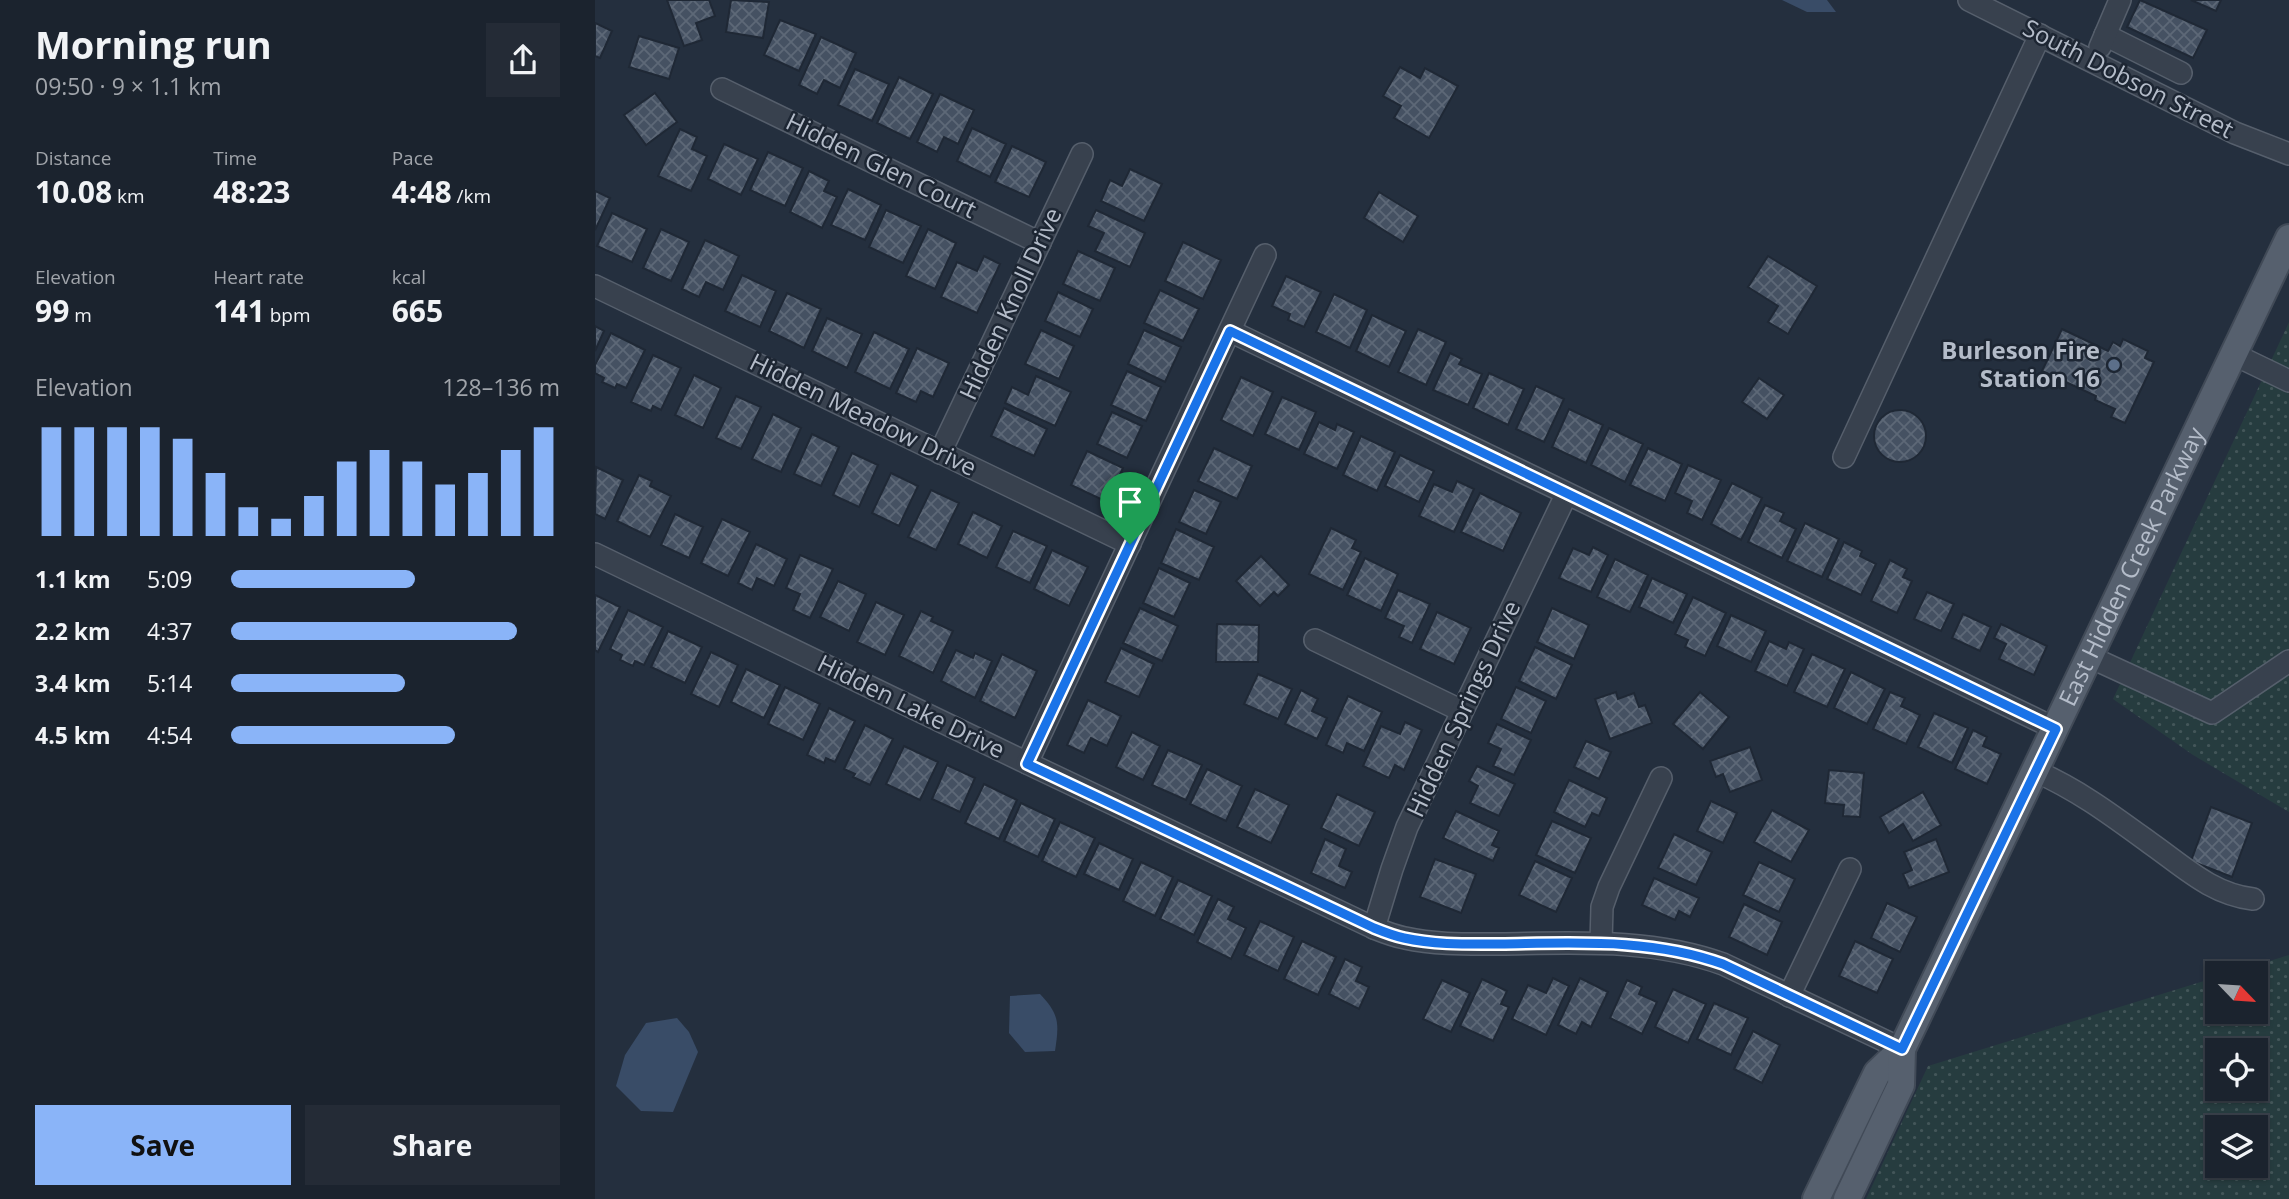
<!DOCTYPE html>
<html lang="en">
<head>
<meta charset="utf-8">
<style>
  body { margin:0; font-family:"Open Sans",sans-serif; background:#242b36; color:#f1f3f6; height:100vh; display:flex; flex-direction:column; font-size:26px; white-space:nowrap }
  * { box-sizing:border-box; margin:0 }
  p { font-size:23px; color:#a0a4aa }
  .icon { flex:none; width:38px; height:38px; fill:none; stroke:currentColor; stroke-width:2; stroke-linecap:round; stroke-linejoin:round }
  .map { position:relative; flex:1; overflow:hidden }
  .drawer { display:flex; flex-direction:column; background:#1b232e; width:595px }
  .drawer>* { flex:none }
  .needle { width:46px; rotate:115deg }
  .controls { position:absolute; left:1610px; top:961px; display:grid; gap:14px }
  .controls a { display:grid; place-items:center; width:63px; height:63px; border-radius:0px; background:#1b232e; box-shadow:0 2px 5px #0004,0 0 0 2px #39404a; font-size:35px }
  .pin { position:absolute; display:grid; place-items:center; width:60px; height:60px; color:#fff; margin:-72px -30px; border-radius:50% 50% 50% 0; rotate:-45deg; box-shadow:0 0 7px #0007 }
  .pin .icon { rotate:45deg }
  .round { display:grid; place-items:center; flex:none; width:74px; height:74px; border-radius:0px; background:#242b36 }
  .summary { display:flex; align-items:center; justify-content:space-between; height:119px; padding:0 35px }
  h1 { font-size:38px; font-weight:700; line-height:52px }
  .stats { display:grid; grid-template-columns:repeat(3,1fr); gap:10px; height:119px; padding:7px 35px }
  .stats div { display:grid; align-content:center }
  .stats b { font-size:30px; font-weight:700 }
  .stats small { font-size:19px; font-weight:400 }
  .stats p { font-size:19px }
  .chart { height:196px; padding:14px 35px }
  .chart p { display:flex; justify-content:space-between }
  .chart svg { width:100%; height:126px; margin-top:7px; stroke:#8ab4f8; stroke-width:6 }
  .cta { display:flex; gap:14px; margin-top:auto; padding:14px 35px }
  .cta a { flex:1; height:80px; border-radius:0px; background:#8ab4f8; color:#111; font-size:28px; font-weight:700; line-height:80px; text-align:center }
  .cta a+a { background:#242b36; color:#f1f3f6 }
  ul { padding:0 35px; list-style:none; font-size:23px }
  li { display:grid; grid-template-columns:112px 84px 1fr; align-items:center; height:52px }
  li i { height:18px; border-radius:9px; background:#8ab4f8 }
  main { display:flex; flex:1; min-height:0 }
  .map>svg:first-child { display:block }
  .grass { fill:url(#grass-dots); fill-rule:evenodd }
  .water { fill:#394c67 }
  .building { fill:url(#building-cross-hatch); stroke:#1f2835; stroke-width:2 }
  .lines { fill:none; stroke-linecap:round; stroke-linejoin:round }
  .minor-casing { stroke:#565f6c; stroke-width:24 }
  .major-casing { stroke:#414a57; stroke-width:30 }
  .minor { stroke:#38414e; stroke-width:21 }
  .major { stroke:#56606e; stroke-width:26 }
  .route-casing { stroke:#fff; stroke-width:14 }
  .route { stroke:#1a73e8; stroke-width:9 }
  .service-dot { fill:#5c6f8a; stroke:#1d2633; stroke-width:2.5 }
  .labels { text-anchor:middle; stroke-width:5; stroke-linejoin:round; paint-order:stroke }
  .street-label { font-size:24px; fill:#b4bcc9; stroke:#1d2633 }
  .poi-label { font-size:24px; font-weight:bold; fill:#b4bcc9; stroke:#1d2633; text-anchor:end }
</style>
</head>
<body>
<main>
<section class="drawer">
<div class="summary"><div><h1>Morning run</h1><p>09:50 · 9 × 1.1 km</p></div><a class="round"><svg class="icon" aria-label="share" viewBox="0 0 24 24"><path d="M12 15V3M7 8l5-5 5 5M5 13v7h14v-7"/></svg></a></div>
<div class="stats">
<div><p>Distance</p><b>10.08<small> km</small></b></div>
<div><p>Time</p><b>48:23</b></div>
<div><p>Pace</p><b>4:48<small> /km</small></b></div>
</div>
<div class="stats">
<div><p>Elevation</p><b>99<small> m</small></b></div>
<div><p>Heart rate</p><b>141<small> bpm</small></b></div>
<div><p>kcal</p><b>665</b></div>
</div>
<div class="chart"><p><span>Elevation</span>128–136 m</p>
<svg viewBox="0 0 160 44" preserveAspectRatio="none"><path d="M5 44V6M15 44V6M25 44V6M35 44V6M45 44V10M55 44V22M65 44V34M75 44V38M85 44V30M95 44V18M105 44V14M115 44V18M125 44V26M135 44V22M145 44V14M155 44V6"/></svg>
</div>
<ul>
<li><b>1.1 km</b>5:09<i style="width:56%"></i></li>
<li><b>2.2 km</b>4:37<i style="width:87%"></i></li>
<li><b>3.4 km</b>5:14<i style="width:53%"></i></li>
<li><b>4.5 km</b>4:54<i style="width:68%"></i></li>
</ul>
<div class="cta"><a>Save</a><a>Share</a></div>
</section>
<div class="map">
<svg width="1694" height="1199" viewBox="0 0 1694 1199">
  <defs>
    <pattern id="grass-dots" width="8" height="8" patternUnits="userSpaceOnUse" patternTransform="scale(1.75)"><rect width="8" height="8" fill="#263c3f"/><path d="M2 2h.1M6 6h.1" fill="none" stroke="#435659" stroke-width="1.8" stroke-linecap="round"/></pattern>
    <pattern id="building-cross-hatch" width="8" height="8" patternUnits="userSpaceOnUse" patternTransform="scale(1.75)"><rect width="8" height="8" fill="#455162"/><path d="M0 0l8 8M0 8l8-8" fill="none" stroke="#5d6877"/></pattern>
  </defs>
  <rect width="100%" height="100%" fill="#242f3e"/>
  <!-- grass -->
  <g class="grass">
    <path d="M1694,322V812L1598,755L1518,699Z"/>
    <path d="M1694,955V1199H1271L1333,1066L1622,977V1012H1661V973H1636ZM1622,1050H1661V1088H1622ZM1622,1127H1661V1166H1622Z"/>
  </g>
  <!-- water -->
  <g class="water">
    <path d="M1187,0H1232L1241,12H1212Z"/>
    <path d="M445,994C465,1015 464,1024 460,1051L430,1052L414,1033L415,996Z"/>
    <path d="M82,1018L94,1032L103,1052L78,1112L46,1111L21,1086L30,1055L51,1023Z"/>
  </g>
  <!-- building -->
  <g class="building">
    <path d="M72,0H114L120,16L101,23L107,40L89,46Z"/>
    <path d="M136,0L174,2L168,38L131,32Z"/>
    <path d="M1545,0L1612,30L1598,58L1532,27Z"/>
    <path d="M1596,0H1626L1621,11Z"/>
    <path d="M185,20L221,34L204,71L169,55Z"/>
    <path d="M0,23L17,31L5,58L0,56Z"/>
    <path d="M44,36L84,48L74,79L34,67Z"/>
    <path d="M226,37L261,53L245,88L229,80L222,94L204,85Z"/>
    <path d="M805,67L825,78L830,68L863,86L834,138L799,118L806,106L788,96Z"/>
    <path d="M260,69L294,84L277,121L243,105Z"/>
    <path d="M304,77L338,94L315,139L282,123Z"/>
    <path d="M60,93L82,122L51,145L29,115Z"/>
    <path d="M345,94L379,110L363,144L349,137L342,152L322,142Z"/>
    <path d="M377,128L411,144L395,177L362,161Z"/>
    <path d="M85,129L102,137L97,149L112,156L96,191L63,176Z"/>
    <path d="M129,144L163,159L146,195L113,179Z"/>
    <path d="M417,146L451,162L434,197L400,182Z"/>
    <path d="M173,152L208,168L190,206L155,190Z"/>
    <path d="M535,169L567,184L549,221L506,201L515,180L527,186Z"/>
    <path d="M214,171L234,181L229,191L242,197L227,228L195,212Z"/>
    <path d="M253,189L286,205L270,240L236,225Z"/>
    <path d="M0,191L15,198L0,230Z"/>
    <path d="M784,192L823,216L808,242L769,218Z"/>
    <path d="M291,210L326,226L308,263L274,247Z"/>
    <path d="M501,210L550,233L535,267L500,251L509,233L493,226Z"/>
    <path d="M17,213L52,229L37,262L2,246Z"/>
    <path d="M66,229L94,242L76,281L48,268Z"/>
    <path d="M333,229L361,243L340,289L311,276Z"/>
    <path d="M110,240L144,256L128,290L111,282L104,297L87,289Z"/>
    <path d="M588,242L626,260L608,299L570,281Z"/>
    <path d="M483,251L520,268L505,301L468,284Z"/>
    <path d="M389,256L405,264L382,313L346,297L362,262L382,271Z"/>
    <path d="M1173,256L1222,286L1193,334L1173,322L1183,306L1153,287Z"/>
    <path d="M147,275L181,291L165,327L130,311Z"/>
    <path d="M691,276L726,292L709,327L693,320L695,314L677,306Z"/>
    <path d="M565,290L604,309L588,341L549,323Z"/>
    <path d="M463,292L498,309L485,337L450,321Z"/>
    <path d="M192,293L226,309L209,348L174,331Z"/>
    <path d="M739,294L772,310L755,348L721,332Z"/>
    <path d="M777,315L811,331L794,367L761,351Z"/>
    <path d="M232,318L267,334L252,368L217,351Z"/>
    <path d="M0,326L9,331L0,351Z"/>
    <path d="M823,329L851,342L831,385L803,372Z"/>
    <path d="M1467,329L1513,351L1518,342L1525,346L1528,339L1553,351L1550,358L1559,362L1530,423L1516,417L1520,409L1500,400L1501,396L1447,371Z"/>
    <path d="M446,330L479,346L464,379L430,364Z"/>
    <path d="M549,330L586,347L570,382L533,364Z"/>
    <path d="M279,332L314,349L295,389L260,372Z"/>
    <path d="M16,333L50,350L31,388L22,384L20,388L7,382L9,378L0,373V365Z"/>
    <path d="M322,348L354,363L338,397L326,391L321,402L301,393Z"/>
    <path d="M855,353L867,359L864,364L887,374L873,405L838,390Z"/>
    <path d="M58,355L86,368L66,410L58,406L56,411L36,402Z"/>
    <path d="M532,371L566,387L551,421L516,405Z"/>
    <path d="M894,373L929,389L913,425L878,408Z"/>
    <path d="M99,375L126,388L108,428L80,415Z"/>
    <path d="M441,376L476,392L460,426L410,403L417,387L433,395Z"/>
    <path d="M646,377L678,392L658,436L626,420Z"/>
    <path d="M1164,378L1189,395L1172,419L1147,402Z"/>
    <path d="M941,386L969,399L949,442L921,429Z"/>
    <path d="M141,396L166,407L146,449L121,438Z"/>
    <path d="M687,397L721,412L704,450L670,434Z"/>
    <path d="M409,408L452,429L439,456L396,436Z"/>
    <path d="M974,409L1008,425L991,463L957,447Z"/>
    <circle cx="1305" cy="436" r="26"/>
    <path d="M517,412L547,426L532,458L502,444Z"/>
    <path d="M178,414L206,428L186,472L157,459Z"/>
    <path d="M724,422L740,430L742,424L759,432L742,469L709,454Z"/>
    <path d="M1014,428L1048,444L1030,482L996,465Z"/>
    <path d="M217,434L244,447L226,486L199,474Z"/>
    <path d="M766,436L800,452L782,491L748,475Z"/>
    <path d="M619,448L657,466L642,499L603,481Z"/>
    <path d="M1053,448L1087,464L1070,501L1035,485Z"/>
    <path d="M492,451L528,468L512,502L476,485Z"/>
    <path d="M257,453L283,465L264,507L238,495Z"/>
    <path d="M805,455L839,471L824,502L790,486Z"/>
    <path d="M1093,465L1126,480L1107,520L1092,513L1097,501L1080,493Z"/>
    <path d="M1,467L28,480L10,519L0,514Z"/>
    <path d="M296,473L323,486L304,526L277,513Z"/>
    <path d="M44,475L57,481L55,486L76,496L55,537L22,521Z"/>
    <path d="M862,481L879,489L859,532L824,516L839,484L857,492Z"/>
    <path d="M1137,483L1167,498L1146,540L1116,524Z"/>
    <path d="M336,490L364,503L341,550L313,537Z"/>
    <path d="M599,490L626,502L611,534L584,522Z"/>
    <path d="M885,493L926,513L908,551L866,532Z"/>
    <path d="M1170,505L1189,513L1185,521L1201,529L1187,558L1153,542Z"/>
    <path d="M378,512L407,526L392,558L363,544Z"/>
    <path d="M80,514L108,527L94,558L66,545Z"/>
    <path d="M127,519L155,532L133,576L106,563Z"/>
    <path d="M1210,523L1244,539L1227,577L1192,561Z"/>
    <path d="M736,528L761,540L757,548L766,552L748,590L714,574Z"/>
    <path d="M581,529L619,547L604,580L566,563Z"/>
    <path d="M418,531L452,546L435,583L401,567Z"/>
    <path d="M1249,542L1267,551L1265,556L1281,564L1266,595L1232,579Z"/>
    <path d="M161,544L192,559L179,586L162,578L157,590L143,583Z"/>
    <path d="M998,547L1013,555L996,592L964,578L978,548L994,555Z"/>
    <path d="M457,550L493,567L474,606L439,589Z"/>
    <path d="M205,555L238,569L215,618L198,610L205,594L191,588Z"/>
    <path d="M666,556L694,585L683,596L679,592L665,606L641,581Z"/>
    <path d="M770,558L803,574L786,611L752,595Z"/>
    <path d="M1020,559L1053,575L1035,612L1002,597Z"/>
    <path d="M1295,560L1312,569L1308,577L1317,581L1302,613L1276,601Z"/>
    <path d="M564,568L595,583L579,617L548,603Z"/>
    <path d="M1057,578L1092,594L1078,623L1044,607Z"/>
    <path d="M243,581L271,594L254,631L225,617Z"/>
    <path d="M803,590L835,604L817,643L804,637L809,626L790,618Z"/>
    <path d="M1332,592L1359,604L1346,631L1319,619Z"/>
    <path d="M0,595L25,607L3,652L0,650Z"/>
    <path d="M1098,597L1131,613L1110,656L1090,647L1093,640L1080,634Z"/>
    <path d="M281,602L309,615L290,655L262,642Z"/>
    <path d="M545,608L583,626L567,661L528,643Z"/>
    <path d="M957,608L994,625L979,659L942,642Z"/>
    <path d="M33,610L68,627L49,665L40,661L38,666L25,660L27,655L15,649Z"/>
    <path d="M326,611L338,617L336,621L358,631L338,673L304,656Z"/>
    <path d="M842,612L876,628L859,664L825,649Z"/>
    <path d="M1368,614L1396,627L1385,651L1357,638Z"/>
    <path d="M1136,615L1171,631L1156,662L1122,646Z"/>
    <path d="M622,624L664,625L663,662H621Z"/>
    <path d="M1406,624L1452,646L1439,675L1404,659L1411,644L1399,638Z"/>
    <path d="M73,631L107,647L90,683L56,667Z"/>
    <path d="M1174,641L1191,649L1194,642L1209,649L1192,686L1160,671Z"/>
    <path d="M940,647L977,665L961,699L924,681Z"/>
    <path d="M526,648L559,664L544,697L510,682Z"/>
    <path d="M361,650L378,658L380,653L397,661L380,698L346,681Z"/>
    <path d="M116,652L143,665L124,707L96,694Z"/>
    <path d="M407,654L442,671L420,718L385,701Z"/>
    <path d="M1217,654L1250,669L1232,707L1199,692Z"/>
    <path d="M151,669L185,685L169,718L136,702Z"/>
    <path d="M1256,672L1290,689L1272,724L1239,708Z"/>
    <path d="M663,674L697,689L683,719L649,704Z"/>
    <path d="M190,687L225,704L208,740L173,724Z"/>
    <path d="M921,687L951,701L936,733L906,719Z"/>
    <path d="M706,690L723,699L717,711L732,718L722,739L690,724Z"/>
    <path d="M1021,692L1023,699L1039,693L1044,707L1050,705L1057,723L1015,739L1000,699Z"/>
    <path d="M1105,692L1134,717L1108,749L1078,724Z"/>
    <path d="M1295,692L1310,698L1306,706L1325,715L1311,744L1278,729Z"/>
    <path d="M753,696L787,712L769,751L752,743L748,753L731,745Z"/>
    <path d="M493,700L526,716L512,746L496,738L489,753L472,745Z"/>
    <path d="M234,708L260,721L240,762L231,758L229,763L212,755Z"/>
    <path d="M1339,713L1373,728L1357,763L1323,747Z"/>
    <path d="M810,722L827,730L809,770L800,765L794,778L768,766L786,726L805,734Z"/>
    <path d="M902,724L936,740L919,775L898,766L906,749L893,743Z"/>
    <path d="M270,725L298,739L275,785L258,777L260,774L249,769Z"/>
    <path d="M1378,730L1392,737L1388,746L1406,754L1392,784L1360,769Z"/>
    <path d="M537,732L565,746L548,780L521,767Z"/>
    <path d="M991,741L1016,752L1004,779L979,767Z"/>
    <path d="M309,746L343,762L325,800L291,784Z"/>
    <path d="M1155,747L1167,780L1135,792L1128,774L1121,777L1115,761Z"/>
    <path d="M573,750L607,765L591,800L557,785Z"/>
    <path d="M352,765L380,778L365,812L337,799Z"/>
    <path d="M882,766L920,784L904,816L875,803L883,786L874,781Z"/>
    <path d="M612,769L647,786L631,821L595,804Z"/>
    <path d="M1234,770L1269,773L1265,817L1248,816L1249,805L1230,803Z"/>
    <path d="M974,780L1012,798L1004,816L997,813L990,827L959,812Z"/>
    <path d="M389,784L422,800L404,839L370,823Z"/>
    <path d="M660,789L694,805L676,843L642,827Z"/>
    <path d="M1328,792L1346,825L1318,841L1308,824L1294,833L1285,817Z"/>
    <path d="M742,794L780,812L764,846L726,828Z"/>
    <path d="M1116,801L1142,813L1128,843L1102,831Z"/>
    <path d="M426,803L460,819L443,857L409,841Z"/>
    <path d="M1616,807L1657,823L1637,877L1596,861Z"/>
    <path d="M1177,810L1214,830L1196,862L1159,842Z"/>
    <path d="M861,811L904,831L897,845L904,848L898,861L848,838Z"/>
    <path d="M957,821L996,838L980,873L941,855Z"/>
    <path d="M465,822L500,838L481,877L447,861Z"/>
    <path d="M1079,834L1117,852L1101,885L1063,868Z"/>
    <path d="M730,839L751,849L744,866L757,872L750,888L716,873Z"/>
    <path d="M1341,839L1354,872L1314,888L1308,874L1317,870L1309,852Z"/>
    <path d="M504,843L538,859L524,890L489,874Z"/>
    <path d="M840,859L881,874L866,913L825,897Z"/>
    <path d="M940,861L977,878L961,912L924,895Z"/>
    <path d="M546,862L578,877L560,916L528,901Z"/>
    <path d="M1164,862L1200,879L1184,912L1148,895Z"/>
    <path d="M1059,878L1104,898L1095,917L1084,911L1080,920L1047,905Z"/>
    <path d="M583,880L617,896L599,935L565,919Z"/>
    <path d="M623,899L639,907L633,919L651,928L636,959L602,942Z"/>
    <path d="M1292,903L1322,917L1305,952L1276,938Z"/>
    <path d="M1149,904L1187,922L1172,955L1134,937Z"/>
    <path d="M665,921L699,937L683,971L649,955Z"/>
    <path d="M707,941L741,957L723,995L689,979Z"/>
    <path d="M1260,941L1298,959L1282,993L1244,976Z"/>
    <path d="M750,959L767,967L761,981L774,987L764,1009L734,994Z"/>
    <path d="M958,978L974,986L951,1035L917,1019L933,985L951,993Z"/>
    <path d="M985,978L1013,992L996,1027L987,1022L981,1034L963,1025Z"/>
    <path d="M887,979L912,991L906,1004L914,1007L898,1041L865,1026Z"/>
    <path d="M847,980L875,993L856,1032L828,1019Z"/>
    <path d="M1032,980L1047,987L1044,994L1062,1002L1047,1034L1015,1018Z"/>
    <path d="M1078,989L1111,1004L1093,1043L1060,1027Z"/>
    <path d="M1119,1003L1153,1018L1136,1055L1102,1039Z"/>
    <path d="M1158,1031L1185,1045L1167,1083L1139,1069Z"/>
  </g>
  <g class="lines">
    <defs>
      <g id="minor">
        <path d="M1374,0L1640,133L1694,154"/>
        <path d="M1510,35L1586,73"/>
        <path d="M1505,47L1525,0"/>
        <path d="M127,89L445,243"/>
        <path d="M0,286L535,544"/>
        <path d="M635,331L1461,729"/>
        <path d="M1638,354L1694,381"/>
        <path d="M345,453L487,154"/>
        <path d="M1249,457L1445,35"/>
        <path d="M0,554L432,763L779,928C789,932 799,936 810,938C841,945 873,944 905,944C980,943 1056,938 1128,964L1307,1049"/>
        <path d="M720,640L867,711"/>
        <path d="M1495,657L1617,713L1694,661"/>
        <path d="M432,763L670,255"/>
        <path d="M1440,771C1482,789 1518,816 1555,843C1588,866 1616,894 1658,899"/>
        <path d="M779,928L797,869L812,827L971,495"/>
        <path d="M1006,943L1007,907L1014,887L1066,778"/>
        <path d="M1194,996L1255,869"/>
      </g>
      <g id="major">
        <path id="s1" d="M1221,1199L1282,1073L1307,1049L1694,238"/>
        <path d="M1252,1199L1306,1085L1307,1049"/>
      </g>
    </defs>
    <!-- minor casing -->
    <use href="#minor" class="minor-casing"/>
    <!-- major casing -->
    <use href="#major" class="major-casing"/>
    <!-- minor -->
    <use href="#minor" class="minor"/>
    <!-- major -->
    <use href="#major" class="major"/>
  </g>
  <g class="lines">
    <defs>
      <path id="route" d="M635,331L1461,729L1307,1049L1128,964C1056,938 980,943 905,944C873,944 841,945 809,938C799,936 789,932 779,928L432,764Z"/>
    </defs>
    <!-- route casing -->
    <use href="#route" class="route-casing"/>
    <!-- route -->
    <use href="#route" class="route"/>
  </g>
  <!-- markers -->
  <circle class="service-dot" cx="1519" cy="365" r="7"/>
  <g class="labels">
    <!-- street labels -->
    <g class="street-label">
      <text transform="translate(1533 79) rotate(27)" y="8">South Dobson Street</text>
      <text transform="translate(286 166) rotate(26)" y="8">Hidden Glen Court</text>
      <text transform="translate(416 304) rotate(-65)" y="8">Hidden Knoll Drive</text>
      <text transform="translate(268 415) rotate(26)" y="8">Hidden Meadow Drive</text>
      <text dy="8" stroke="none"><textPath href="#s1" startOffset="709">East Hidden Creek Parkway</textPath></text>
      <text transform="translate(316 707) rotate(26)" y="8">Hidden Lake Drive</text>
      <text transform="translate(869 709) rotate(-65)" y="8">Hidden Springs Drive</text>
    </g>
    <!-- poi labels -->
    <g class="poi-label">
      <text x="1505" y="359">Burleson Fire<tspan x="1505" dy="28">Station 16</tspan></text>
    </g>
  </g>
</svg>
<div class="controls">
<a><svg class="needle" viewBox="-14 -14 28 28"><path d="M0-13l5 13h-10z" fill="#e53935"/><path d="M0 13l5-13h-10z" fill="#a0a4aa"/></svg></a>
<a><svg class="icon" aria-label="locate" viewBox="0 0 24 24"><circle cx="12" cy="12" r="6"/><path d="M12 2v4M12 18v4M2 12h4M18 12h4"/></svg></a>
<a><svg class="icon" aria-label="layers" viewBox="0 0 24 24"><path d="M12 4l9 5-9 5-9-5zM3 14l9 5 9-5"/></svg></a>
</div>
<div class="pin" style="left:535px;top:544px;background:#1e9e55"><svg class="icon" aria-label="arrive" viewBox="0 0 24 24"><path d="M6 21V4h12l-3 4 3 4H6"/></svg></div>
</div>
</main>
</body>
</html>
